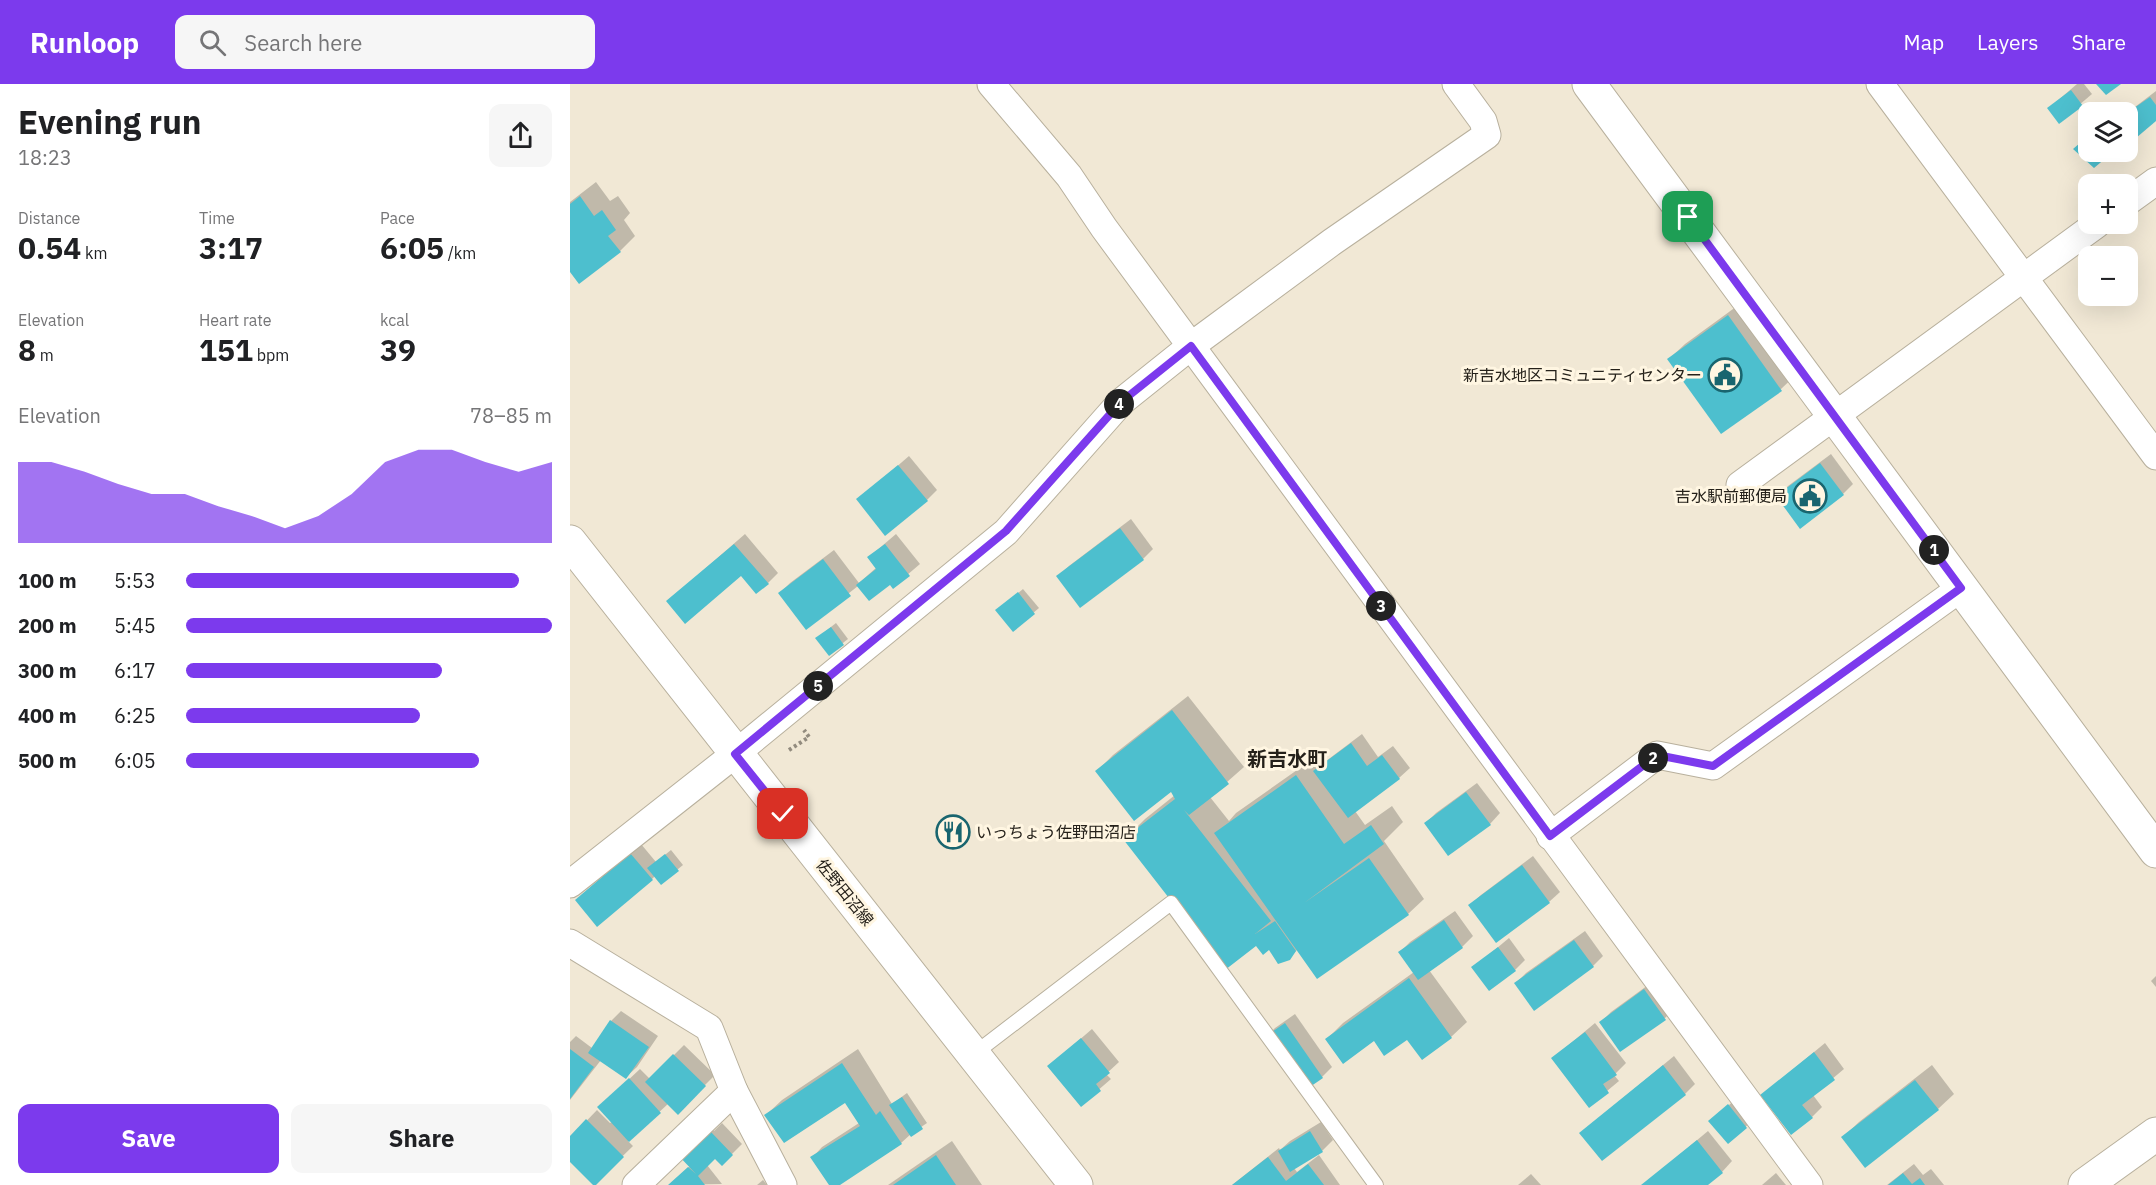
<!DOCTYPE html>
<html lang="en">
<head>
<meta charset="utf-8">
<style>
  body { margin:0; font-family:"IBM Plex Sans","Noto Sans JP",sans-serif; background:#f6f6f6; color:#202124; height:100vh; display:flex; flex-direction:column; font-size:22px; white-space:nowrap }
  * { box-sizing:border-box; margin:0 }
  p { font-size:20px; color:#757577 }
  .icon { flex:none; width:33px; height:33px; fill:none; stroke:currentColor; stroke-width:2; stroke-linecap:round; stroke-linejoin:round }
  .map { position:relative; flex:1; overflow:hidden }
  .side { display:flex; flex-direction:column; background:#fff; width:570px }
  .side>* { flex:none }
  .controls { position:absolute; left:1508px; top:18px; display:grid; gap:12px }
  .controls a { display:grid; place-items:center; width:60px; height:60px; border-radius:12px; background:#fff; box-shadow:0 6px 24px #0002; font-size:30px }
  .pin { position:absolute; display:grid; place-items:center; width:51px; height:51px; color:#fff; margin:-26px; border-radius:12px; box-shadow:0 3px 9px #0006 }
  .km { position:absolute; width:30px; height:30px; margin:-15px; border-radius:50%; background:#222; color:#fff; font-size:16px; line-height:30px; text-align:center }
  .round { display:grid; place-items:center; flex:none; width:63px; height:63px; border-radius:12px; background:#f6f6f6 }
  .headline { display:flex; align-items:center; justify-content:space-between; height:102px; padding:0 18px }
  h1 { font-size:33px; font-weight:800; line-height:45px }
  .figures { display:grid; grid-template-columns:repeat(3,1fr); gap:9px; height:102px; padding:6px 18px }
  .figures div { display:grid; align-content:center }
  .figures b { font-size:30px; font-weight:800 }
  .figures small { font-size:16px; font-weight:400 }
  .figures p { font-size:16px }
  .chart { height:168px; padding:12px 18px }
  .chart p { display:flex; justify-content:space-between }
  .chart svg { width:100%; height:108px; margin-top:6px; fill:#7c3aed; opacity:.7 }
  .button { display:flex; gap:12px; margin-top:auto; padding:12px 18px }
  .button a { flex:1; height:69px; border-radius:12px; background:#7c3aed; color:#fff; font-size:24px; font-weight:800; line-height:69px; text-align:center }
  .button a+a { background:#f6f6f6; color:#202124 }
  ul { padding:0 18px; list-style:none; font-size:20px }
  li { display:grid; grid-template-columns:96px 72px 1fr; align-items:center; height:45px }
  li i { height:15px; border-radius:8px; background:#7c3aed }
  header { display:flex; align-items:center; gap:36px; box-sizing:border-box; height:84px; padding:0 30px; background:#7c3aed; color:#fff }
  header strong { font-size:28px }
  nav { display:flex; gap:33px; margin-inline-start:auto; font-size:21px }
  .search { width:420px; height:54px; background:#f6f6f6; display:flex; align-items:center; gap:15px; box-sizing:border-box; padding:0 21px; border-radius:12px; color:#757577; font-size:22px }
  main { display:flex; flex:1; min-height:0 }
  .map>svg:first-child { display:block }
  .shadow { fill:#0003 }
  .building { fill:#4dbfce }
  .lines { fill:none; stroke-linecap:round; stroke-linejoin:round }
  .service-casing { stroke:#b8b09d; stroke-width:16 }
  .minor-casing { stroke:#b8b09d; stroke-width:29 }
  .tertiary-casing { stroke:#b8b09d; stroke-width:35 }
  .primary-casing { stroke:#b8b09d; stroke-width:35 }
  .path { stroke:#928b7e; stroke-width:4; stroke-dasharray:3 3; stroke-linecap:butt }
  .service { stroke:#fff; stroke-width:14 }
  .minor { stroke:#fff; stroke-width:27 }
  .tertiary { stroke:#fff; stroke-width:33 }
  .primary { stroke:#fff; stroke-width:33 }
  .route-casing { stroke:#fff; stroke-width:12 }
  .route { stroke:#7c3aed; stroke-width:8 }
  .labels { text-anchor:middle; stroke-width:6; stroke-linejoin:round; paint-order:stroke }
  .poi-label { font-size:16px; fill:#25211a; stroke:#fff6e2; text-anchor:end }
  .street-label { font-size:16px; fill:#25211a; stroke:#fff6e2 }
  .quarter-label { font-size:20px; font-weight:bold; fill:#25211a; stroke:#fff6e2 }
</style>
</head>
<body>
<header>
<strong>Runloop</strong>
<div class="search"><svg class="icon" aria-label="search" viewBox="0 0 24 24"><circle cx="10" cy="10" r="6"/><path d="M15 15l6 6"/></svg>Search here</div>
<nav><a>Map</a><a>Layers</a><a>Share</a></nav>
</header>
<main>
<section class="side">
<div class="headline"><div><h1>Evening run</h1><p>18:23</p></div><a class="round"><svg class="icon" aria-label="share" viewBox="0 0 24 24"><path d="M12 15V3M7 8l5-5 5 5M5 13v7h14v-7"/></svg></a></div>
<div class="figures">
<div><p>Distance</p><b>0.54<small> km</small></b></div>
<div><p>Time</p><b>3:17</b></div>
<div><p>Pace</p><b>6:05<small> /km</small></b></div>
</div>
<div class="figures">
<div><p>Elevation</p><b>8<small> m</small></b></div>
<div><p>Heart rate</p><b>151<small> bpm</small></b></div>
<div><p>kcal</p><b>39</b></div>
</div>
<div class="chart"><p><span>Elevation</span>78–85 m</p>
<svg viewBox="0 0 160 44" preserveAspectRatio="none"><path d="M0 44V11L10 11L20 15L30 20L40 24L50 24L60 29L70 33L80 38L90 33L100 24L110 11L120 6L130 6L140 11L150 15L160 11V44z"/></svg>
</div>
<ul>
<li><b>100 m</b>5:53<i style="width:91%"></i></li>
<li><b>200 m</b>5:45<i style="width:100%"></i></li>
<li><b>300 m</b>6:17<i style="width:70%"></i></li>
<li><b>400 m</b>6:25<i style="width:64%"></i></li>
<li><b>500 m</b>6:05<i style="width:80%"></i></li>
</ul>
<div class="button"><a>Save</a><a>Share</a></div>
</section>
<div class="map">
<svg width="1586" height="1101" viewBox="0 0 1586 1101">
  <rect width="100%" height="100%" fill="#f1e8d5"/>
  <!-- shadow -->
  <g class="shadow">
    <path d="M1507,0H1514L1522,10L1489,38L1479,24Z"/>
    <path d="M1586,7V35L1557,40V29Z"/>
    <path d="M26,98L40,117L48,112L60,129L54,136L65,152L50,167L0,185V118Z"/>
    <path d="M1174,217L1227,290L1211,305L1152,348L1099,275L1115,260Z"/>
    <path d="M1261,370L1283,400L1273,410L1208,412L1218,402Z"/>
    <path d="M339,372L367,406L357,416H288Z"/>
    <path d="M561,435L583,465L573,475L488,492L499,482Z"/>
    <path d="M175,450L208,489L198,499L171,490L98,517Z"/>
    <path d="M326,450L350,480L323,503L320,499L288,502L236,543L210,509L220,499L264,466L289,499L307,483L299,473Z"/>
    <path d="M453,505L469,524L443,546L432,522Z"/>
    <path d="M266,539L278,555L259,570L252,550Z"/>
    <path d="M618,612L674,683L640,713L659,737L666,729L747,672L752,680L792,650L808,673L823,662L840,684L829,694L785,727L795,741L822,722L833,738L814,757L854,815L838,830L728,865L719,874L686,860L555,755L575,735L605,711L601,706L527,687L543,671Z"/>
    <path d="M907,699L930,729L920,740L856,739L866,729Z"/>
    <path d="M71,760L86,778L101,766L113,781L91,799L85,792L82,795L7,816Z"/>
    <path d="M963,772L990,808L979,818L900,821L911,811Z"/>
    <path d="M885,827L903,852L892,863L859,886L897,938L881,953L852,974L837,954L757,955L773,939L844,888L830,868L840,858Z"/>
    <path d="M1015,847L1033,872L1023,882L946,899L956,889Z"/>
    <path d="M939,854L955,876L945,886L903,884Z"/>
    <path d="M1586,892V903L1581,897Z"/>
    <path d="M1085,896L1105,924L1095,934L1031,938L1041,928Z"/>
    <path d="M51,927L88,952L67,983L56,993L31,976L0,1016V958L6,952L22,964L41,937Z"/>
    <path d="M725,930L762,983L752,993L695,954L705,944Z"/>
    <path d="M1025,939L1056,979L1044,991L1049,997L1019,1022L983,974Z"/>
    <path d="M522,945L549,978L536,990L541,995L511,1021L479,982Z"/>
    <path d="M1255,959L1274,985L1243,1011L1252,1023L1242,1033L1192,1011Z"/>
    <path d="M114,961L145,991L108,1028L99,1019L58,1057L63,1062L24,1100L0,1076V1054L27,1026L40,1039L42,1038L40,1013L70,985L80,995Z"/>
    <path d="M288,965L322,1020L337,1009L357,1039L341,1050L331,1059L268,1101H261L242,1074L252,1063L289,1039L275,1017L196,1031L212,1016Z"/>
    <path d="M1104,972L1125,1000L1115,1010L1011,1049Z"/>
    <path d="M1362,981L1384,1010L1368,1025L1273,1053L1289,1038Z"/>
    <path d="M1164,1017L1181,1038L1158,1058L1145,1032Z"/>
    <path d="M751,1038L763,1056L752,1067L724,1084L727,1088L749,1071L770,1101H662L709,1064L710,1066L720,1057Z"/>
    <path d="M152,1039L172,1060L152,1080L145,1073L137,1081L152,1100L99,1101L120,1082L139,1042L144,1047Z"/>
    <path d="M1138,1047L1162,1077L1152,1088L1136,1101H1073Z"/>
    <path d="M382,1057L412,1101H318Z"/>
    <path d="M1344,1080L1353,1091L1361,1085L1374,1101H1317Z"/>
    <path d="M1206,1089L1216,1101H1192Z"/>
    <path d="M961,1090L971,1101H948Z"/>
    <path d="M193,1096L197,1101H187Z"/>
  </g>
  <!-- building -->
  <g class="building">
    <path d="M1526,0H1551L1536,11Z"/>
    <path d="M1501,6L1513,22L1489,40L1477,24Z"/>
    <path d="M1580,13L1586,21V37L1566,54L1557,42V29Z"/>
    <path d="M1518,52V68H1543L1524,84L1503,65Z"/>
    <path d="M10,112L24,132L32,126L46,146L38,152L51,168L9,200L0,188V120Z"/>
    <path d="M1158,231L1212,307L1151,350L1097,275Z"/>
    <path d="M1250,379L1274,411L1230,445L1206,412Z"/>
    <path d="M328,381L358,417L315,452L286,415Z"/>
    <path d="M550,444L574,476L510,524L486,492Z"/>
    <path d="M164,460L199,500L186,510L171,492L115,540L96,517Z"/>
    <path d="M315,460L340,492L323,505L320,501L299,517L286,501L306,485L297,473Z"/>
    <path d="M253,475L281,512L236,546L208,509Z"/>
    <path d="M448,508L465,530L443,548L425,526Z"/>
    <path d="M261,543L274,561L259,572L245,554Z"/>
    <path d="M602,626L659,700L619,731L614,726L701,837L685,850L705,837L726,867L720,876L708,880L699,866L693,871L686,862L655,886L553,755L605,715L601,708L564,737L525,687Z"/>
    <path d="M781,659L797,682L812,671L830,695L778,734L743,687Z"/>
    <path d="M726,691L774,760L801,741L814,760L734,819L799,774L839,831L747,895L644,749Z"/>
    <path d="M896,708L921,741L878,772L854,739Z"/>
    <path d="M60,769L83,796L27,843L5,816Z"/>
    <path d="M95,770L109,787L91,801L77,784Z"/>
    <path d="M952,781L980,819L926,859L898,821Z"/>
    <path d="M874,836L893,864L848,896L828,868Z"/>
    <path d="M1004,856L1024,883L964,927L944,899Z"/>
    <path d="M928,863L946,887L919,907L901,883Z"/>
    <path d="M839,894L882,954L852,976L837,956L814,972L804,957L773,980L755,955Z"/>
    <path d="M1074,905L1096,936L1050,968L1029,938Z"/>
    <path d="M40,936L79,963L56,995L18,969Z"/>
    <path d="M715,939L753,994L731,1009L693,954Z"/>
    <path d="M1015,948L1047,991L1033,1000L1039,1009L1019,1024L981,974Z"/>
    <path d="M511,954L540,989L526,1000L531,1007L511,1023L477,982Z"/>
    <path d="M0,965L24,983L0,1015Z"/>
    <path d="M1244,968L1265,996L1232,1021L1243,1034L1221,1051L1190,1011Z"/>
    <path d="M103,970L136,1002L108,1031L75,998Z"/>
    <path d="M272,979L306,1031L310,1027L332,1060L270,1101H259L240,1073L290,1042L275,1019L214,1059L194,1031Z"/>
    <path d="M1093,981L1116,1011L1032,1077L1009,1049Z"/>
    <path d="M59,994L91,1029L59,1058L27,1023Z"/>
    <path d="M1345,996L1369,1026L1295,1084L1271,1053Z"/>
    <path d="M332,1013L353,1045L341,1053L319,1021Z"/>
    <path d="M1158,1020L1177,1044L1158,1060L1138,1037Z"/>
    <path d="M16,1035L54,1073L26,1101H23L0,1078V1052Z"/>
    <path d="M740,1047L753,1068L720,1088L708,1067Z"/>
    <path d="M141,1048L163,1071L152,1082L145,1075L128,1092L135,1101H98L118,1083L126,1090L107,1070L128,1051L133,1056Z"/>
    <path d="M1127,1056L1153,1089L1138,1101H1071Z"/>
    <path d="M366,1071L386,1101H323Z"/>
    <path d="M698,1073L716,1097L738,1080L754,1101H662Z"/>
    <path d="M1333,1089L1342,1100L1350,1094L1355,1101H1318Z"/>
  </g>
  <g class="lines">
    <defs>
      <path id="service" d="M404,970L601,819L806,1101"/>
      <g id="minor">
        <path d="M421,0L499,92L534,144L1239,1101"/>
        <path d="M1310,0L1586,372"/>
        <path d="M1557,118L1586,97"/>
        <path d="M1170,401L1527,140"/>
        <path d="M980,752L1087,671L1143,682L1391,504"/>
        <path d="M0,800L165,670L436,448L551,318L621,262L762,158L917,51L913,37L886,0"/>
        <path d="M0,859L139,944L164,1007L213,1101"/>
        <path d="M66,1101L164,1007"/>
      </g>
      <g id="tertiary">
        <path d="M1019,0L1586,767"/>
        <path d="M1515,1101L1586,1050"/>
      </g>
      <path id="primary" d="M0,458L506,1101"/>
    </defs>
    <!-- service casing -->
    <use href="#service" class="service-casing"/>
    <!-- minor casing -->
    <use href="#minor" class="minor-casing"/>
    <!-- tertiary casing -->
    <use href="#tertiary" class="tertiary-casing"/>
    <!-- primary casing -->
    <use href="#primary" class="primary-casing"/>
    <!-- path -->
    <path class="path" d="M219,666L239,653L234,646"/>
    <!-- service -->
    <use href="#service" class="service"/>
    <!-- minor -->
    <use href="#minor" class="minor"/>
    <!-- tertiary -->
    <use href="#tertiary" class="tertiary"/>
    <!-- primary -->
    <use href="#primary" class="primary"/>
  </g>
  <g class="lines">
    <defs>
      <path id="route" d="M213,730L165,670L436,447L551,318L621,262L980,752L1087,671L1143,682L1391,504L1118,133"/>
    </defs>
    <!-- route casing -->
    <use href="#route" class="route-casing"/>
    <!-- route -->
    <use href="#route" class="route"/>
  </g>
  <!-- icons -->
  <defs>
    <symbol id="civic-ring" viewBox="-11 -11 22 22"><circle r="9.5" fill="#fff6e2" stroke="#19656f" stroke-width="1.5"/><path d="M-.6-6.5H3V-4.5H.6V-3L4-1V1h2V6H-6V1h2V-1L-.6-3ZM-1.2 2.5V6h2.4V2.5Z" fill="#19656f"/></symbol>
    <symbol id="restaurant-ring" viewBox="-11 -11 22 22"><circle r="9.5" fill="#fff6e2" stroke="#19656f" stroke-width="1.5"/><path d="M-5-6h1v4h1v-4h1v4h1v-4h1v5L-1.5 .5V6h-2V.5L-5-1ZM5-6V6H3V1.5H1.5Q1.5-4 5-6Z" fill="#19656f"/></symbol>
  </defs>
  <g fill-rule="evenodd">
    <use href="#civic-ring" x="1136" y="272" width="38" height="38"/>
    <use href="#civic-ring" x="1221" y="393" width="38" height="38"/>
    <use href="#restaurant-ring" x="364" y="729" width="38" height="38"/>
  </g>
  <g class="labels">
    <!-- poi labels -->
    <g class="poi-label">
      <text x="1132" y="297">新吉水地区コミュニティセンター</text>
      <text x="1217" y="418">吉水駅前郵便局</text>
      <text x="406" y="754" text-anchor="start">いっちょう佐野田沼店</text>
    </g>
    <!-- street labels -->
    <g class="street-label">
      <text transform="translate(275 808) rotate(51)" y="6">佐野田沼線</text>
    </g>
    <!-- quarter labels -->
    <g class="quarter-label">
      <text x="717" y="682">新吉水町</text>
    </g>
  </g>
</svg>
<div class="controls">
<a><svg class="icon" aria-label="layers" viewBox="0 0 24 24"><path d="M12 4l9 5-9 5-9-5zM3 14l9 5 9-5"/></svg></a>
<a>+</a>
<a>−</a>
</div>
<div class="pin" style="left:1118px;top:133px;background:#1e9e55"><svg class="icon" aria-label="arrive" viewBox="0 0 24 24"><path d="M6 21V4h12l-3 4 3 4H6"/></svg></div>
<div class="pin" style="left:213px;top:730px;background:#d93025"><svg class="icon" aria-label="check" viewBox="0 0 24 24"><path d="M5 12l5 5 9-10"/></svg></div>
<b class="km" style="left:1364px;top:466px">1</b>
<b class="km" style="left:1083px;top:674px">2</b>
<b class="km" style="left:811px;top:522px">3</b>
<b class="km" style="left:549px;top:320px">4</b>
<b class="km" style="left:248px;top:602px">5</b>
</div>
</main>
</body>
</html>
